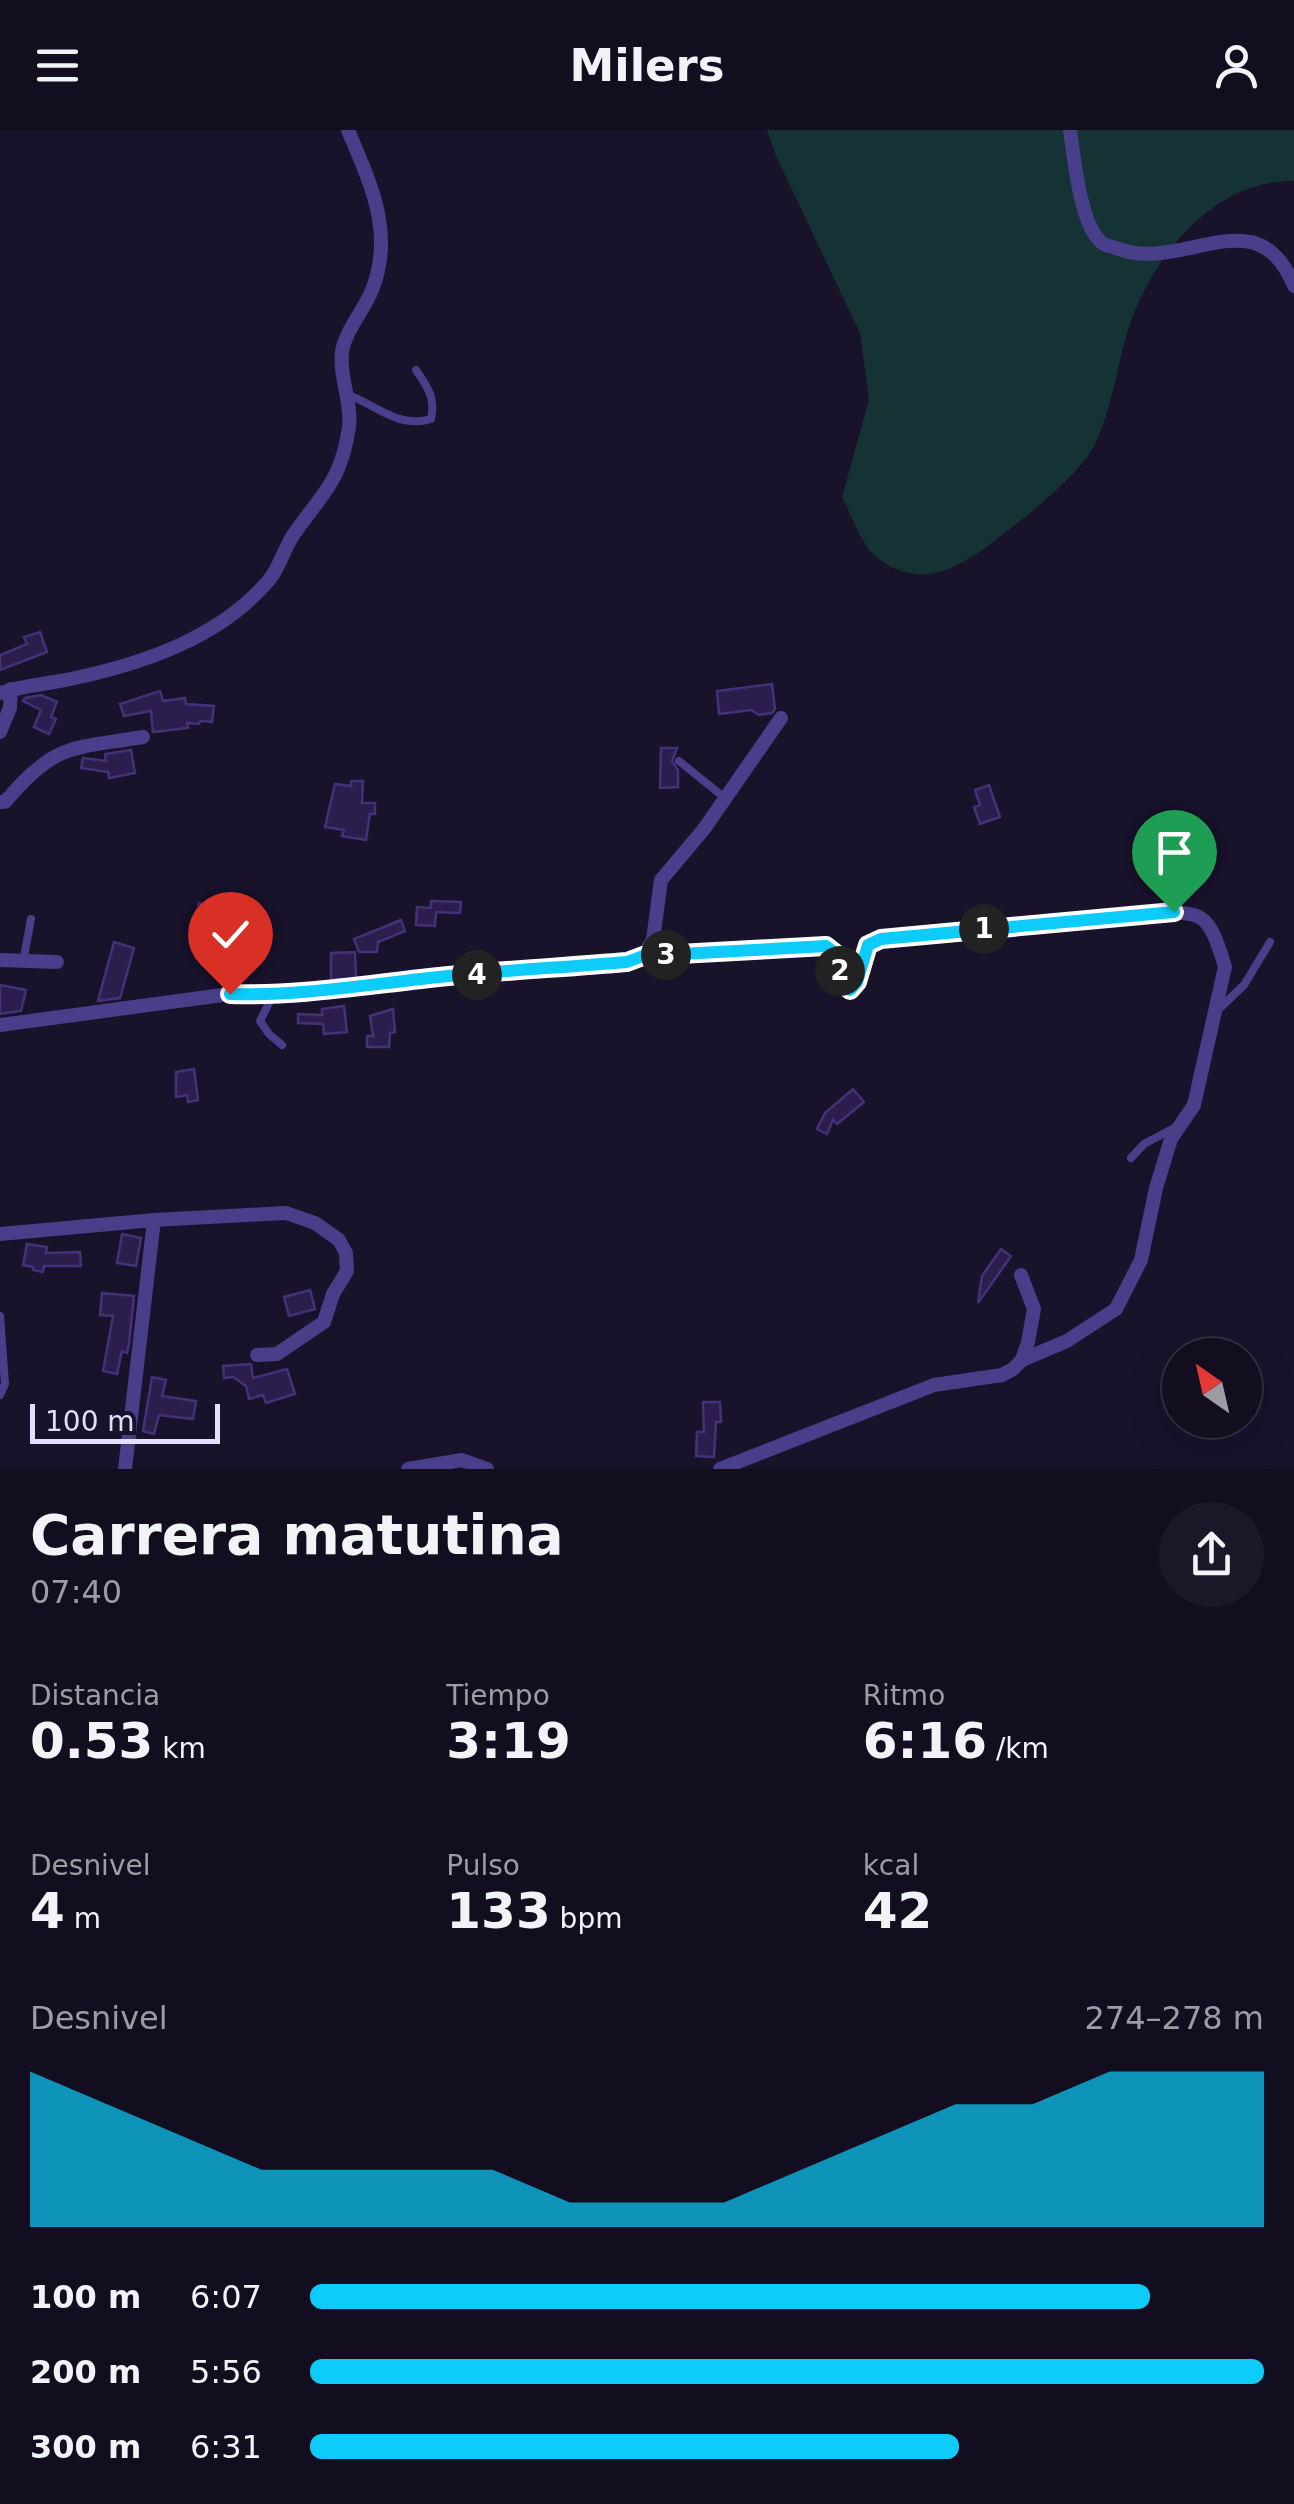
<!DOCTYPE html>
<html lang="es">
<head>
<meta charset="utf-8">
<style>
  body { margin:0; font-family:"DejaVu Sans",sans-serif; background:#1b1729; color:#f1f3f6; height:100vh; display:flex; flex-direction:column; font-size:38px; white-space:nowrap }
  * { box-sizing:border-box; margin:0 }
  p { font-size:32px; color:#9c9ca5 }
  .icon { flex:none; width:55px; height:55px; fill:none; stroke:currentColor; stroke-width:2; stroke-linecap:round; stroke-linejoin:round }
  .map { position:relative; height:1339px; overflow:hidden }
  .sheet { display:flex; flex-direction:column; background:#120e20; flex:1 }
  .sheet>* { flex:none }
  .needle { width:65px; rotate:326deg }
  .tools { position:absolute; left:1162px; top:1208px; display:grid; gap:20px }
  .tools a { display:grid; place-items:center; width:100px; height:100px; border-radius:50%; background:#120e20; box-shadow:0 10px 40px #0002,0 0 0 2px #312e3e; font-size:50px }
  .scale { position:absolute; left:30px; bottom:25px; width:190px; box-sizing:border-box; padding-left:10px; border:5px solid #e4ddfe; border-top:0; font-size:28px; line-height:35px; white-space:nowrap; color:#e4ddfe; -webkit-text-stroke:8px #18122b; paint-order:stroke }
  .pin { position:absolute; display:grid; place-items:center; width:85px; height:85px; color:#fff; margin:-102px -42px; border-radius:50% 50% 50% 0; rotate:-45deg; box-shadow:0 0 10px #0007 }
  .pin .icon { rotate:45deg }
  .km { position:absolute; width:50px; height:50px; margin:-25px; border-radius:50%; background:#222; color:#fff; font-size:28px; line-height:50px; text-align:center }
  .round { display:grid; place-items:center; flex:none; width:105px; height:105px; border-radius:52px; background:#1b1729 }
  .summary { display:flex; align-items:center; justify-content:space-between; height:170px; padding:0 30px }
  h1 { font-size:55px; font-weight:800; line-height:75px }
  .stats { display:grid; grid-template-columns:repeat(3,1fr); gap:15px; height:170px; padding:10px 30px }
  .stats div { display:grid; align-content:center }
  .stats b { font-size:50px; font-weight:800 }
  .stats small { font-size:28px; font-weight:400 }
  .stats p { font-size:28px }
  .chart { height:280px; padding:20px 30px }
  .chart p { display:flex; justify-content:space-between }
  .chart svg { width:100%; height:180px; margin-top:10px; fill:#0dccfa; opacity:.7 }
  ul { padding:0 30px; list-style:none; font-size:32px }
  li { display:grid; grid-template-columns:160px 120px 1fr; align-items:center; height:75px }
  li i { height:25px; border-radius:12px; background:#0dccfa }
  header { display:flex; justify-content:space-between; align-items:center; height:130px; padding:0 30px; background:#120e20; font-size:45px; font-weight:800 }
  .map>svg:first-child { display:block }
  .green { fill:#153335 }
  .building { fill:#2c1e4c; stroke:#453177; stroke-width:2.5 }
  .lines { fill:none; stroke-linecap:round; stroke-linejoin:round }
  .service { stroke:#483e89; stroke-width:8 }
  .minor { stroke:#483e89; stroke-width:14 }
  .route-casing { stroke:#fff; stroke-width:20 }
  .route { stroke:#0dccfa; stroke-width:12 }
</style>
</head>
<body>
<header><svg class="icon" aria-label="menu" viewBox="0 0 24 24"><path d="M4 6h16M4 12h16M4 18h16"/></svg>Milers<svg class="icon" aria-label="person" viewBox="0 0 24 24"><circle cx="12" cy="8" r="4"/><path d="M4 21q1-7 8-7t8 7"/></svg></header>
<div class="map">
<svg width="1294" height="1339" viewBox="0 0 1294 1339">
  <rect width="100%" height="100%" fill="#18122b"/>
  <!-- green -->
  <path class="green" d="M767,0H1294V51C1221,49 1163,115 1137,176C1118,219 1115,273 1095,314C1082,341 1039,376 1015,395C973,427 928,469 875,426C861,414 851,384 842,367L869,270L860,203L776,26Z"/>
  <!-- building -->
  <g class="building">
    <path d="M40,502L47,522L0,540V525L27,514L24,507Z"/>
    <path d="M772,554L775,579L772,583L759,585L751,580L719,584L717,561Z"/>
    <path d="M160,561L163,571L185,568L186,574L214,576L212,592L200,591L199,594L187,593L188,598L153,602L151,581L124,586L120,574Z"/>
    <path d="M41,565L57,572L51,587L56,589L49,604L34,597L41,580L23,571L25,568Z"/>
    <path d="M661,618H677L672,631L678,640V657L660,658Z"/>
    <path d="M131,620L135,643L109,648L108,642L81,638L83,628L106,631L105,624Z"/>
    <path d="M351,651H363L362,673H375V684H370L366,710L342,706L344,700L325,697L335,654L351,656Z"/>
    <path d="M989,655L1000,687L980,694L974,677L980,675L975,660Z"/>
    <path d="M431,771L461,772L460,783L436,782L435,796L416,795L417,777L431,778Z"/>
    <path d="M199,773L233,782L225,813L206,808L210,794L195,790Z"/>
    <path d="M401,790L405,801L378,812L377,822H359L354,809Z"/>
    <path d="M114,812L134,818L120,868L98,871Z"/>
    <path d="M355,822L356,848L331,850V823Z"/>
    <path d="M0,855L26,860L21,881L0,884Z"/>
    <path d="M344,876L347,902L324,904L323,894L298,893V884L322,885V879Z"/>
    <path d="M393,879L395,902L390,903L389,917H367V906H373L370,886Z"/>
    <path d="M194,939L198,970L188,972L187,965L176,967V942Z"/>
    <path d="M853,959L864,972L837,994L833,990L827,1004L817,999L825,983Z"/>
    <path d="M122,1104L141,1108L136,1136L117,1133Z"/>
    <path d="M27,1114L47,1117L46,1123L80,1122L81,1136H44L43,1142L33,1140V1137L23,1135Z"/>
    <path d="M1001,1119L1011,1126L978,1173L982,1146Z"/>
    <path d="M310,1160L315,1179L289,1186L284,1167Z"/>
    <path d="M102,1163L134,1166L129,1214L127,1223L122,1221L117,1244L103,1241L113,1186L100,1185Z"/>
    <path d="M251,1234L253,1248L287,1239L295,1264L266,1273L263,1265L249,1269L246,1256L233,1247L224,1248L223,1236Z"/>
    <path d="M152,1247L166,1250L162,1266L196,1271L193,1289L159,1285L154,1304L143,1301Z"/>
    <path d="M703,1272H720L721,1292H716L714,1327L696,1326L697,1302H704Z"/>
  </g>
  <g class="lines">
    <!-- service -->
    <g class="service">
      <path d="M346,264C377,275 398,299 431,289C436,268 427,256 416,240"/>
      <path d="M679,631L726,669"/>
      <path d="M23,832L31,789"/>
      <path d="M273,865L260,891L269,904L282,915"/>
      <path d="M1220,878L1244,855L1270,812"/>
      <path d="M1131,1028L1144,1014L1176,997"/>
      <path d="M0,1186L5,1254L0,1265"/>
    </g>
    <!-- minor -->
    <g class="minor">
      <path d="M1070,0C1074,27 1080,94 1101,112C1105,116 1111,116 1116,118C1182,145 1257,64 1294,156"/>
      <path d="M0,563C24,555 50,554 75,548C145,533 221,507 269,450C280,437 284,418 294,404C323,362 341,352 349,297C352,272 339,247 342,222C345,201 364,180 372,160C395,102 370,53 348,0"/>
      <path d="M0,602L10,578L11,559"/>
      <path d="M0,672H5C55,613 70,619 143,607"/>
      <path d="M643,826L826,817L836,823L843,853L850,860L857,852L868,815L881,809L1147,784C1203,781 1208,780 1225,837L1194,975L1171,1009L1156,1058L1141,1130L1116,1179L1067,1211L1022,1230"/>
      <path d="M0,830L57,832"/>
      <path d="M0,895L230,864L273,865L357,859L420,849L627,831L643,826L653,810L661,750L704,699L781,588"/>
      <path d="M154,1090L286,1083L315,1093L339,1110L346,1123L347,1141L333,1164L324,1192L277,1224L257,1225"/>
      <path d="M0,1104L154,1090L125,1339"/>
      <path d="M408,1339L462,1330L487,1339"/>
      <path d="M720,1339L934,1255L1002,1245L1013,1239L1022,1230L1028,1212L1034,1179L1021,1145"/>
    </g>
  </g>
  <g class="lines">
    <defs>
      <path id="route" d="M230,864C295,866 357,856 421,849C489,841 558,838 627,832L643,826L826,816L836,824L843,853L850,860L857,852L868,815L881,809L1174,782"/>
    </defs>
    <!-- route casing -->
    <use href="#route" class="route-casing"/>
    <!-- route -->
    <use href="#route" class="route"/>
  </g>
</svg>
<div class="tools">
<a><svg class="needle" viewBox="-14 -14 28 28"><path d="M0-13l5 13h-10z" fill="#e53935"/><path d="M0 13l5-13h-10z" fill="#9c9ca5"/></svg></a>
</div>
<div class="scale">100 m</div>
<div class="pin" style="left:1174px;top:782px;background:#1e9e55"><svg class="icon" aria-label="arrive" viewBox="0 0 24 24"><path d="M6 21V4h12l-3 4 3 4H6"/></svg></div>
<div class="pin" style="left:230px;top:864px;background:#d93025"><svg class="icon" aria-label="check" viewBox="0 0 24 24"><path d="M5 12l5 5 9-10"/></svg></div>
<b class="km" style="left:984px;top:799px">1</b>
<b class="km" style="left:840px;top:841px">2</b>
<b class="km" style="left:666px;top:825px">3</b>
<b class="km" style="left:477px;top:845px">4</b>
</div>
<section class="sheet">
<div class="summary"><div><h1>Carrera matutina</h1><p>07:40</p></div><a class="round"><svg class="icon" aria-label="share" viewBox="0 0 24 24"><path d="M12 15V3M7 8l5-5 5 5M5 13v7h14v-7"/></svg></a></div>
<div class="stats">
<div><p>Distancia</p><b>0.53<small> km</small></b></div>
<div><p>Tiempo</p><b>3:19</b></div>
<div><p>Ritmo</p><b>6:16<small> /km</small></b></div>
</div>
<div class="stats">
<div><p>Desnivel</p><b>4<small> m</small></b></div>
<div><p>Pulso</p><b>133<small> bpm</small></b></div>
<div><p>kcal</p><b>42</b></div>
</div>
<div class="chart"><p><span>Desnivel</span>274–278 m</p>
<svg viewBox="0 0 160 44" preserveAspectRatio="none"><path d="M0 44V6L10 14L20 22L30 30L40 30L50 30L60 30L70 38L80 38L90 38L100 30L110 22L120 14L130 14L140 6L150 6L160 6V44z"/></svg>
</div>
<ul>
<li><b>100 m</b>6:07<i style="width:88%"></i></li>
<li><b>200 m</b>5:56<i style="width:100%"></i></li>
<li><b>300 m</b>6:31<i style="width:68%"></i></li>
</ul>
</section>
</body>
</html>
